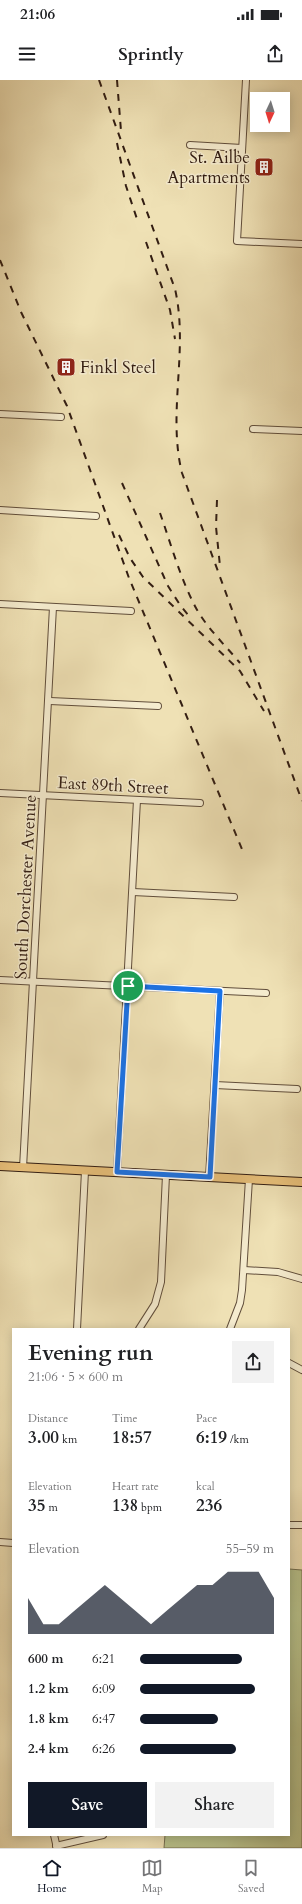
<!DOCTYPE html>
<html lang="en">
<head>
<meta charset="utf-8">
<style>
  body { margin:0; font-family:Cardo,serif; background:#f2f2f2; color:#202124; height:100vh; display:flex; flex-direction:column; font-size:15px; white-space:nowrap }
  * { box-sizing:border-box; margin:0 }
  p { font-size:13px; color:#757577 }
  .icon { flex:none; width:22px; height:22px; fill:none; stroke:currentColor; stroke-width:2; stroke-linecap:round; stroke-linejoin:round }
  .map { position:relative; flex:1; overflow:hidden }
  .side { position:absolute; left:12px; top:1248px; width:278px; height:508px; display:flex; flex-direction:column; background:#fff; border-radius:0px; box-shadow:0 2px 10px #0003 }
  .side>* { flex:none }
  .needle { width:26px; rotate:184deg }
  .controls { position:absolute; left:250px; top:12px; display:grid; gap:8px }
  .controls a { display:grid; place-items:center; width:40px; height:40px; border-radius:0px; background:#fff; box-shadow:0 2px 10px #0003; font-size:20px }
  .pin { position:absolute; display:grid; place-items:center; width:34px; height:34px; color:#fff; margin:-17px; border:2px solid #fff; border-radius:50%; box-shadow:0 1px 4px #0007 }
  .round { display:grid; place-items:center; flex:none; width:42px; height:42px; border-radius:0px; background:#f2f2f2 }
  .head { display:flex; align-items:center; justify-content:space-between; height:68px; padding:0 16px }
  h1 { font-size:22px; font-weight:700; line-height:30px }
  .figures { display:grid; grid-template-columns:repeat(3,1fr); gap:6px; height:68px; padding:4px 16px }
  .figures div { display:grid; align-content:center }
  .figures b { font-size:17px; font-weight:700 }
  .figures small { font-size:11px; font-weight:400 }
  .figures p { font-size:11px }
  .chart { height:112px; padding:8px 16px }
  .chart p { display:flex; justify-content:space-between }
  .chart svg { width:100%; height:72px; margin-top:4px; fill:#111827; opacity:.7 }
  .primary-button { display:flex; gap:8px; margin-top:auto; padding:8px 16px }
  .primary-button a { flex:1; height:46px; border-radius:0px; background:#111827; color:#fff; font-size:16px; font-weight:700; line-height:46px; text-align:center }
  .primary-button a+a { background:#f2f2f2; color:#202124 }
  ul { padding:0 16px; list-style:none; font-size:13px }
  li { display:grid; grid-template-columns:64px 48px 1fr; align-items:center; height:30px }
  li i { height:10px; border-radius:5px; background:#111827 }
  .status { display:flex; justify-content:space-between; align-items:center; height:28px; padding:0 20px; background:#fff; direction:ltr }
  .status svg { height:11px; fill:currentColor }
  header { display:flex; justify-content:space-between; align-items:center; height:52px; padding:0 16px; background:#fff; font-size:18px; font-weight:700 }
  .tab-bar { display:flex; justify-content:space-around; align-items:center; height:56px; border-top:1px solid #e0e0e0; background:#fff; font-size:11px; color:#757577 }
  .tab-bar a { display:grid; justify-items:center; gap:2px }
  .tab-bar .current { color:#111827 }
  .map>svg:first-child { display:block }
  .green { fill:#b9c38d; stroke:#767050 }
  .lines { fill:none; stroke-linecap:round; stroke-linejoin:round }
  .minor-casing { stroke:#614e3b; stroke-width:8 }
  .major-casing { stroke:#321d12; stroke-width:10 }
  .minor { stroke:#f5eccf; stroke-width:6 }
  .major { stroke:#e8c07a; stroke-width:8 }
  .rail { stroke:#321d12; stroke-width:2; stroke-dasharray:7 7; stroke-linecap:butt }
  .route-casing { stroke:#fff; stroke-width:8 }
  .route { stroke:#1a73e8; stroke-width:5 }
  .labels { text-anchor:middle; stroke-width:3; stroke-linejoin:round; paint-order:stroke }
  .poi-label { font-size:17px; fill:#321d12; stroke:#f5eccf; text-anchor:end }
  .street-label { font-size:17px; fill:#321d12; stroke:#f5eccf }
</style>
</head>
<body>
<div class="status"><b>21:06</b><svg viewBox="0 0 49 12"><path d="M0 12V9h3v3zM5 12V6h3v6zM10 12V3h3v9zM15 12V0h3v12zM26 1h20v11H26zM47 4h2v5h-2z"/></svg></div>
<header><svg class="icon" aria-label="menu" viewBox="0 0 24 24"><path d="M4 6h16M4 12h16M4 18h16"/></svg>Sprintly<svg class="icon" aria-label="share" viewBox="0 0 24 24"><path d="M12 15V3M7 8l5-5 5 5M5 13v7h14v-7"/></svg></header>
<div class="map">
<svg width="302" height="1768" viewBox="0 0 302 1768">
  <rect width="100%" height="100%" fill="#efe1b5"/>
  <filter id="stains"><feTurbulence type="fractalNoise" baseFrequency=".005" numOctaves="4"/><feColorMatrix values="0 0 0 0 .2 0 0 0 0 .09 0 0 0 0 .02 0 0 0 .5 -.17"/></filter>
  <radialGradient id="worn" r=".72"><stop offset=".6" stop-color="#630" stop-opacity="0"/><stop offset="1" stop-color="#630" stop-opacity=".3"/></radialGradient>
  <!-- green -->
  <path class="green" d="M289,1489L302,1490V1768H164L165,1755H289Z"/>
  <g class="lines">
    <defs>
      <g id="minor">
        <path d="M246,0L237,161L302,164"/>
        <path d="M190,65L242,68"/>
        <path d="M0,334L61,337"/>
        <path d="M253,349L302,351"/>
        <path d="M0,430L96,436"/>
        <path d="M0,524L131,531"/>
        <path d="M50,621L158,626"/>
        <path d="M0,713L200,723"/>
        <path d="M133,812L234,817"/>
        <path d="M0,900L266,913"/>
        <path d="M215,1005L297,1009"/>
        <path d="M23,1088L53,527"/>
        <path d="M117,1092L137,720"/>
        <path d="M209,1097L220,911"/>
        <path d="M244,1190L278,1192L302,1199"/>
        <path d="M77,1249L85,1091"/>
        <path d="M139,1249L155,1224L161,1202L166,1095"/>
        <path d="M230,1249L240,1223L242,1210L249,1099"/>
        <path d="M289,1283L302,1290"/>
        <path d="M289,1445H302"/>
        <path d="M0,1462L13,1463"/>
        <path d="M54,1755L57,1768"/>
        <path d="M56,1766L103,1755"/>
      </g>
      <path id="major" d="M0,1086L302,1102"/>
    </defs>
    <!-- minor casing -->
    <use href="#minor" class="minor-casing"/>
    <!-- major casing -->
    <use href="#major" class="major-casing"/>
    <!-- minor -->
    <use href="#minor" class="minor"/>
    <!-- major -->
    <use href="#major" class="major"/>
    <!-- rail -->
    <g class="rail">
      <path d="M99,0L175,209C189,270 167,332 182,393L302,721"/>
      <path d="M117,0L121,51"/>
      <path d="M117,63L126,106L137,139"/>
      <path d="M146,162L170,230L175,259"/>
      <path d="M0,180L21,232L67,326L129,498L244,774"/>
      <path d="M122,403L168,506L180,525L189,536"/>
      <path d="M217,420L216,447L220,486"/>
      <path d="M160,433C171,464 180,498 196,528C207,548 225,565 240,583"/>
      <path d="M119,455L130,478L143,497L240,591L264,631"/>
    </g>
  </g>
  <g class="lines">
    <defs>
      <path id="route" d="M128,906L220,911L210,1097L117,1092Z"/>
    </defs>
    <!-- route casing -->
    <use href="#route" class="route-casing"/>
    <!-- route -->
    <use href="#route" class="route"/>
  </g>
  <!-- icons -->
  <defs>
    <symbol id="building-square" viewBox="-11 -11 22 22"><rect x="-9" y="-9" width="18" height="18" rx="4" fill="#8f2418" stroke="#f5eccf"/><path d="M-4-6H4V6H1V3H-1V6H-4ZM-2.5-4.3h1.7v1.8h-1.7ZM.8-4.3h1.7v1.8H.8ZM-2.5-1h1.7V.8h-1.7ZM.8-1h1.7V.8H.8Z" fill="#fff"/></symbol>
  </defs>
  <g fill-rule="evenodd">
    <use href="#building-square" x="253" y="76" width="22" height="22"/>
    <use href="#building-square" x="55" y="276" width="22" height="22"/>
  </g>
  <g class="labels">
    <!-- poi labels -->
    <g class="poi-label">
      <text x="250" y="83">St. Ailbe<tspan x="250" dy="20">Apartments</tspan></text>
      <text x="80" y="293" text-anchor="start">Finkl Steel</text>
    </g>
    <!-- street labels -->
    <g class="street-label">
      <text transform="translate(113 705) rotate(3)" y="6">East 89th Street</text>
      <text transform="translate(25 807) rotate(-87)" y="6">South Dorchester Avenue</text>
    </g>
  </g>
  <rect width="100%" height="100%" filter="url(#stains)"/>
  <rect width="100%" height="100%" fill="url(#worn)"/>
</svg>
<div class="controls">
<a><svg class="needle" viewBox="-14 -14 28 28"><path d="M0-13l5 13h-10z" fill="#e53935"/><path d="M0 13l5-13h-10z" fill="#757577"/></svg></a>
</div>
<div class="pin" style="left:128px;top:906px;background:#1e9e55"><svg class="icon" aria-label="arrive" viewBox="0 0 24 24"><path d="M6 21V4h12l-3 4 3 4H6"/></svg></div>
<section class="side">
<div class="head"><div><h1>Evening run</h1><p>21:06 · 5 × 600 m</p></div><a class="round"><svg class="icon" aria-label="share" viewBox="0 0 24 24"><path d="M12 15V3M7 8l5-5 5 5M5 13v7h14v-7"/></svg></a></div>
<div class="figures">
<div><p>Distance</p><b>3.00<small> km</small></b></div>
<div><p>Time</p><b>18:57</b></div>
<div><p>Pace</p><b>6:19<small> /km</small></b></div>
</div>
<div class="figures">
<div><p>Elevation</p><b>35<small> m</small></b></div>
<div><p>Heart rate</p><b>138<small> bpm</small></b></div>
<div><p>kcal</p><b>236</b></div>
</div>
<div class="chart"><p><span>Elevation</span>55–59 m</p>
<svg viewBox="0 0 160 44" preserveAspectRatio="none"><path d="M0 44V22L10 38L20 38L30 30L40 22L50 14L60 22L70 30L80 38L90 30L100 22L110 14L120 14L130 6L140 6L150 6L160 22V44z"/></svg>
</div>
<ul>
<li><b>600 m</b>6:21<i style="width:76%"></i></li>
<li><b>1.2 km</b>6:09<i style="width:86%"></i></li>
<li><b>1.8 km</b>6:47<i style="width:58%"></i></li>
<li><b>2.4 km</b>6:26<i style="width:72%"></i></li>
</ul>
<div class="primary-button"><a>Save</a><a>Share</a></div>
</section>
</div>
<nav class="tab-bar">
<a class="current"><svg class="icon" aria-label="home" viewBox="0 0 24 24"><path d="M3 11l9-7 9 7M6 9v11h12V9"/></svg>Home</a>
<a><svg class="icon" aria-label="map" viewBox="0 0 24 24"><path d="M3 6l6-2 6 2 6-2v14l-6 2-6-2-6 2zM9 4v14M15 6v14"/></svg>Map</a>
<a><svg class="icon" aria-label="saved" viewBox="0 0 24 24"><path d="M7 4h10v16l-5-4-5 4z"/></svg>Saved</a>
</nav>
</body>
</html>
